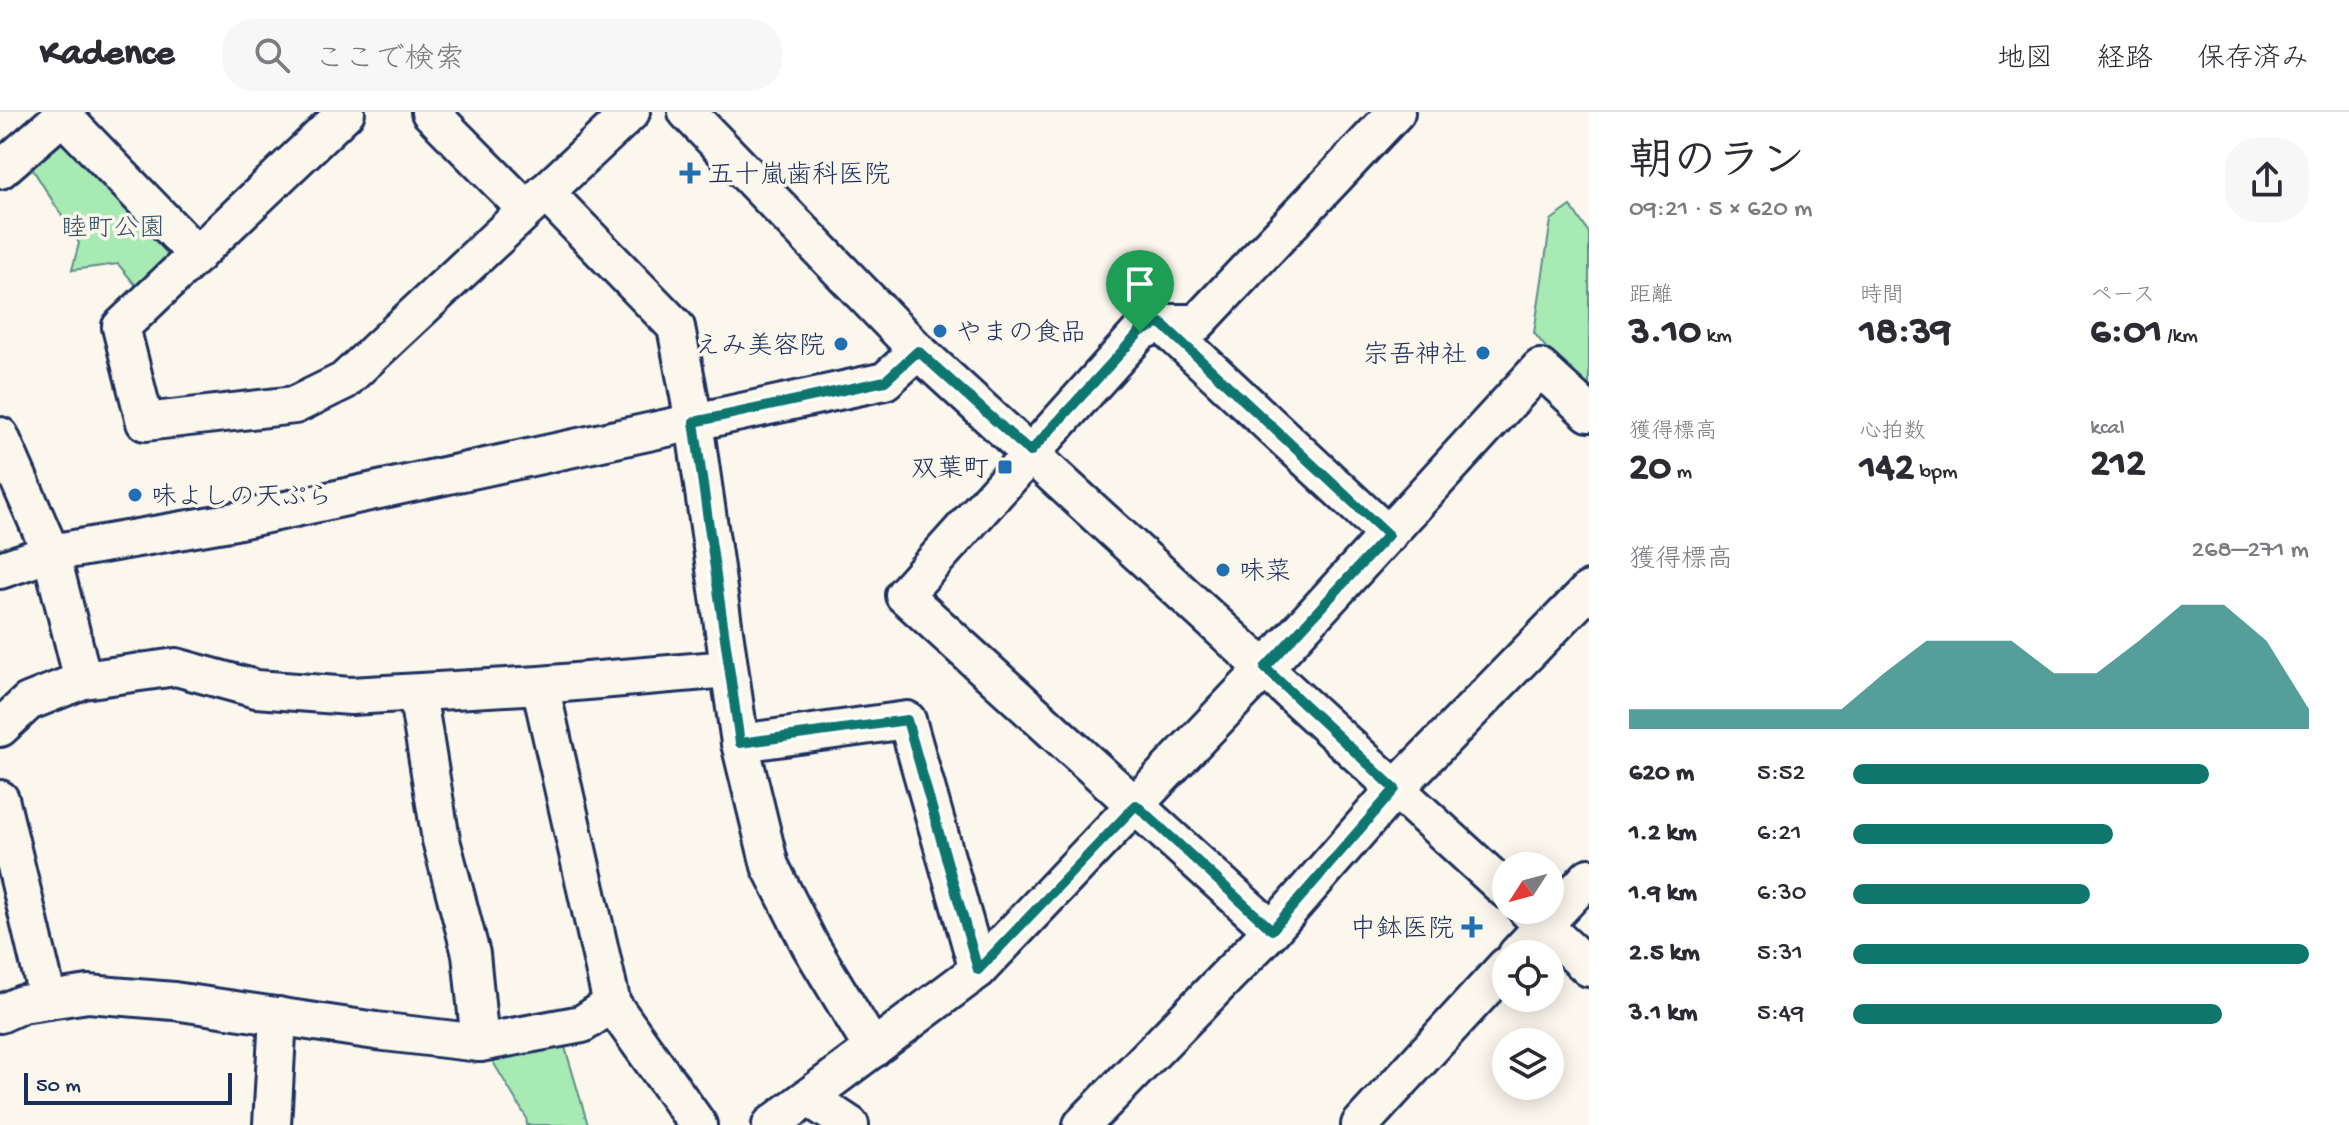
<!DOCTYPE html>
<html lang="ja">
<head>
<meta charset="utf-8">
<style>
  body { margin:0; font-family:"Gochi Hand","Klee One",sans-serif; background:#f7f7f7; color:#2b2b33; height:100vh; display:flex; flex-direction:column; font-size:30px; white-space:nowrap }
  * { box-sizing:border-box; margin:0 }
  p { font-size:26px; color:#7c7c81 }
  .icon { flex:none; width:44px; height:44px; fill:none; stroke:currentColor; stroke-width:2; stroke-linecap:round; stroke-linejoin:round }
  .map { position:relative; flex:1; overflow:hidden }
  .side { display:flex; flex-direction:column; background:#fff; width:760px }
  .side>* { flex:none }
  .needle { width:52px; rotate:234deg }
  .controls { position:absolute; left:1492px; top:740px; display:grid; gap:16px }
  .controls a { display:grid; place-items:center; width:72px; height:72px; border-radius:50%; background:#fff; box-shadow:0 4px 20px #0003; font-size:40px }
  .scale { position:absolute; left:24px; bottom:20px; width:208px; box-sizing:border-box; padding-left:8px; border:4px solid #1b2f5e; border-top:0; font-size:22px; line-height:28px; white-space:nowrap; color:#1b2f5e; -webkit-text-stroke:6px #fbf7ec; paint-order:stroke }
  .pin { position:absolute; display:grid; place-items:center; width:68px; height:68px; color:#fff; margin:-82px -34px; border-radius:50% 50% 50% 0; rotate:-45deg; box-shadow:0 0 8px #0007 }
  .pin .icon { rotate:45deg }
  .round { display:grid; place-items:center; flex:none; width:84px; height:84px; border-radius:32px; background:#f7f7f7 }
  .summary { display:flex; align-items:center; justify-content:space-between; height:136px; padding:0 40px }
  h1 { font-size:44px; font-weight:700; line-height:60px }
  .metrics { display:grid; grid-template-columns:repeat(3,1fr); gap:12px; height:136px; padding:8px 40px }
  .metrics div { display:grid; align-content:center }
  .metrics b { font-size:40px; font-weight:700 }
  .metrics small { font-size:22px; font-weight:400 }
  .metrics p { font-size:22px }
  .chart { height:224px; padding:16px 40px }
  .chart p { display:flex; justify-content:space-between }
  .chart svg { width:100%; height:144px; margin-top:8px; fill:#0f766e; opacity:.7 }
  ul { padding:0 40px; list-style:none; font-size:26px }
  li { display:grid; grid-template-columns:128px 96px 1fr; align-items:center; height:60px }
  li i { height:20px; border-radius:10px; background:#0f766e }
  header { display:flex; align-items:center; gap:48px; box-sizing:border-box; height:112px; padding:0 40px; background:#fff; border-bottom:2px solid #e1e1e2 }
  header strong { font-size:38px }
  nav { display:flex; gap:44px; margin-inline-start:auto; font-size:28px }
  .search { width:560px; height:72px; background:#f7f7f7; display:flex; align-items:center; gap:20px; box-sizing:border-box; padding:0 28px; border-radius:32px; color:#7c7c81; font-size:30px }
  main { display:flex; flex:1; min-height:0 }
  .map>svg:first-child { display:block }
  .green { fill:#a7eab4; stroke:#618c89; stroke-width:2 }
  .lines { fill:none; stroke-linecap:round; stroke-linejoin:round }
  .minor-casing { stroke:#1b2f5e; stroke-width:42 }
  .minor { stroke:#fbf7ec; stroke-width:36 }
  .route-casing { stroke:#fff; stroke-width:16 }
  .route { stroke:#0f766e; stroke-width:10 }
  .poi-dot { fill:#1f6fb2; stroke:#fbf7ec; stroke-width:3 }
  .labels { text-anchor:middle; stroke-width:7; stroke-linejoin:round; paint-order:stroke }
  .poi-label { font-size:26px; fill:#1b2f5e; stroke:#fbf7ec; text-anchor:start }
  .park-label { font-size:26px; fill:#37546f; stroke:#fbf7ec }
</style>
</head>
<body>
<header>
<strong>Kadence</strong>
<div class="search"><svg class="icon" aria-label="search" viewBox="0 0 24 24"><circle cx="10" cy="10" r="6"/><path d="M15 15l6 6"/></svg>ここで検索</div>
<nav><a>地図</a><a>経路</a><a>保存済み</a></nav>
</header>
<main>
<div class="map">
<svg width="1589" height="1013" viewBox="0 0 1589 1013">
  <rect width="100%" height="100%" fill="#fbf7ec"/>
  <filter id="ink" filterUnits="userSpaceOnUse"><feTurbulence type="fractalNoise" baseFrequency=".0125" numOctaves="2"/><feDisplacementMap in="SourceGraphic" scale="16" xChannelSelector="R" yChannelSelector="G"/><feConvolveMatrix kernelMatrix="1 2 1 2 8 2 1 2 1" color-interpolation-filters="sRGB"/></filter>
  <g filter="url(#ink)">
    <!-- green -->
    <g class="green">
      <path d="M62,11L191,143L144,183L118,152L72,158L79,131L27,48Z"/>
      <path d="M1571,94L1589,121V289L1534,221L1551,108Z"/>
      <path d="M565,935L588,1013H527L526,1005L487,940Z"/>
    </g>
    <g class="lines">
      <defs>
        <g id="minor">
          <path d="M346,0L121,215L145,310L295,293L344,269L631,0"/>
          <path d="M430,0L526,97"/>
          <path d="M687,0L918,239L1506,778"/>
          <path d="M63,4L197,143"/>
          <path d="M0,58L67,0"/>
          <path d="M545,80L676,215L694,310L740,631L770,754L810,833L873,937"/>
          <path d="M1161,211L1388,423"/>
          <path d="M0,324L51,441L83,568"/>
          <path d="M0,458L51,441L235,409L885,269L918,239"/>
          <path d="M540,573L612,892L698,1013"/>
          <path d="M417,581L441,728L471,842L480,931"/>
          <path d="M0,616L28,590L83,568L176,555L256,577L351,584L540,573L729,557"/>
          <path d="M740,631L907,608L978,858"/>
          <path d="M0,687L48,888"/>
          <path d="M1527,798L1589,856"/>
          <path d="M1272,818L904,483L1140,220L1161,211H1197L1396,0"/>
          <path d="M1517,842L1589,765"/>
          <path d="M0,902L22,892L88,882L174,889L376,919L480,931L582,912L612,892"/>
          <path d="M809,986L850,1013"/>
          <path d="M272,1013L278,904"/>
          <path d="M771,1013L978,858L1265,556L1540,256L1589,301"/>
          <path d="M1082,1013L1272,818L1395,677L1589,478"/>
          <path d="M1360,1013L1506,854"/>
        </g>
      </defs>
      <!-- minor casing -->
      <use href="#minor" class="minor-casing"/>
      <!-- minor -->
      <use href="#minor" class="minor"/>
    </g>
  </g>
  <g class="lines" filter="url(#ink)">
    <defs>
      <path id="route" d="M1161,211L1388,423L1265,556L1395,677L1272,818L1136,693L978,858L907,608L740,631L694,310L885,269L918,239L1030,340L1140,220Z"/>
    </defs>
    <!-- route casing -->
    <use href="#route" class="route-casing"/>
    <!-- route -->
    <use href="#route" class="route"/>
  </g>
  <!-- markers -->
  <g class="poi-dot">
    <path d="M686 49h8v8h8v8h-8v8h-8v-8h-8v-8h8z"/>
    <circle cx="940" cy="219" r="8"/>
    <circle cx="841" cy="232" r="8"/>
    <circle cx="1483" cy="241" r="8"/>
    <rect x="997" y="347" width="16" height="16" rx="4"/>
    <circle cx="135" cy="383" r="8"/>
    <circle cx="1223" cy="458" r="8"/>
    <path d="M1468 803h8v8h8v8h-8v8h-8v-8h-8v-8h8z"/>
  </g>
  <g class="labels">
    <!-- poi labels -->
    <g class="poi-label">
      <text x="708" y="70">五十嵐歯科医院</text>
      <text x="956" y="228">やまの食品</text>
      <text x="825" y="241" text-anchor="end">えみ美容院</text>
      <text x="1467" y="250" text-anchor="end">宗吾神社</text>
      <text x="989" y="364" text-anchor="end">双葉町</text>
      <text x="151" y="392">味よしの天ぷら</text>
      <text x="1239" y="467">味菜</text>
      <text x="1454" y="824" text-anchor="end">中鉢医院</text>
    </g>
    <!-- park labels -->
    <g class="park-label">
      <text x="113" y="123">睦町公園</text>
    </g>
  </g>
</svg>
<div class="controls">
<a><svg class="needle" viewBox="-14 -14 28 28"><path d="M0-13l5 13h-10z" fill="#e53935"/><path d="M0 13l5-13h-10z" fill="#7c7c81"/></svg></a>
<a><svg class="icon" aria-label="locate" viewBox="0 0 24 24"><circle cx="12" cy="12" r="6"/><path d="M12 2v4M12 18v4M2 12h4M18 12h4"/></svg></a>
<a><svg class="icon" aria-label="layers" viewBox="0 0 24 24"><path d="M12 4l9 5-9 5-9-5zM3 14l9 5 9-5"/></svg></a>
</div>
<div class="scale">50 m</div>
<div class="pin" style="left:1140px;top:220px;background:#1e9e55"><svg class="icon" aria-label="arrive" viewBox="0 0 24 24"><path d="M6 21V4h12l-3 4 3 4H6"/></svg></div>
</div>
<section class="side">
<div class="summary"><div><h1>朝のラン</h1><p>09:21 · 5 × 620 m</p></div><a class="round"><svg class="icon" aria-label="share" viewBox="0 0 24 24"><path d="M12 15V3M7 8l5-5 5 5M5 13v7h14v-7"/></svg></a></div>
<div class="metrics">
<div><p>距離</p><b>3.10<small> km</small></b></div>
<div><p>時間</p><b>18:39</b></div>
<div><p>ペース</p><b>6:01<small> /km</small></b></div>
</div>
<div class="metrics">
<div><p>獲得標高</p><b>20<small> m</small></b></div>
<div><p>心拍数</p><b>142<small> bpm</small></b></div>
<div><p>kcal</p><b>212</b></div>
</div>
<div class="chart"><p><span>獲得標高</span>268–271 m</p>
<svg viewBox="0 0 160 44" preserveAspectRatio="none"><path d="M0 44V38L10 38L20 38L30 38L40 38L50 38L60 27L70 17L80 17L90 17L100 27L110 27L120 17L130 6L140 6L150 17L160 38V44z"/></svg>
</div>
<ul>
<li><b>620 m</b>5:52<i style="width:78%"></i></li>
<li><b>1.2 km</b>6:21<i style="width:57%"></i></li>
<li><b>1.9 km</b>6:30<i style="width:52%"></i></li>
<li><b>2.5 km</b>5:31<i style="width:100%"></i></li>
<li><b>3.1 km</b>5:49<i style="width:81%"></i></li>
</ul>
</section>
</main>
</body>
</html>
